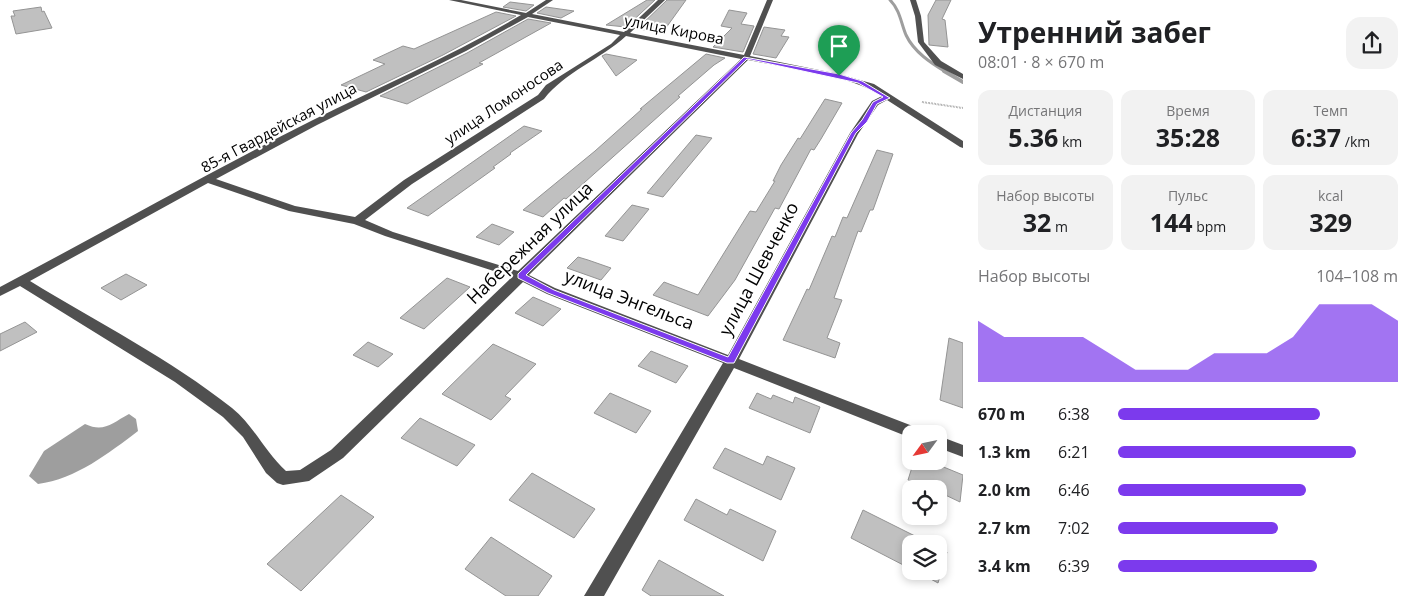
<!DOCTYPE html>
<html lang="ru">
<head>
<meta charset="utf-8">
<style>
  body { margin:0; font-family:"Open Sans",sans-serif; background:#f2f2f2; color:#202124; height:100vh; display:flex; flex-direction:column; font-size:19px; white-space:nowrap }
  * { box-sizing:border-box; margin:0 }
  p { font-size:16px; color:#757577 }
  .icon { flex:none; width:28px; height:28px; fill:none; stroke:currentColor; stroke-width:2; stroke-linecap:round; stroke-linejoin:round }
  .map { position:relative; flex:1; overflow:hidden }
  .sheet { display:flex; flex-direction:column; background:#fff; width:450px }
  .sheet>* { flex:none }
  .needle { width:32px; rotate:237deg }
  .controls { position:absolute; left:902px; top:425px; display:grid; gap:10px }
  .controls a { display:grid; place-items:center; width:45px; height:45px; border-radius:10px; background:#fff; box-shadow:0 2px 8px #0003; font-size:25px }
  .pin { position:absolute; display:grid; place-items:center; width:42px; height:42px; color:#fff; margin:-51px -21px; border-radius:50% 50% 50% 0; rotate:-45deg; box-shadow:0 0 5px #0007 }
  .pin .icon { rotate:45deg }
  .round { display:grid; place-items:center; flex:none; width:52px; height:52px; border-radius:15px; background:#f2f2f2 }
  .headline { display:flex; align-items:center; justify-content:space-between; height:85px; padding:0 15px }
  h1 { font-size:28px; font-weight:700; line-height:38px }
  .stats { display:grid; grid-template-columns:repeat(3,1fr); gap:8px; height:85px; padding:5px 15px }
  .stats div { display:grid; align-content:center; border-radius:12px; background:#f2f2f2; text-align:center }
  .stats b { font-size:25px; font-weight:700 }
  .stats small { font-size:14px; font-weight:400 }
  .stats p { font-size:14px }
  .chart { height:140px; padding:10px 15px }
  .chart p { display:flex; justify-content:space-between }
  .chart svg { width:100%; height:90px; margin-top:5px; fill:#7c3aed; opacity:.7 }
  ul { padding:0 15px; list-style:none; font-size:16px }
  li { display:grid; grid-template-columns:80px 60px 1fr; align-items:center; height:38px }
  li i { height:12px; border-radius:6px; background:#7c3aed }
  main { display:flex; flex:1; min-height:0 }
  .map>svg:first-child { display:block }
  .water { fill:#9e9e9e }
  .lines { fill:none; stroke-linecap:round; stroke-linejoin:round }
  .stream-far1 { stroke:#9e9e9e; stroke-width:3 }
  .stream { stroke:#9e9e9e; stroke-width:4 }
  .building { fill:#c0c0c0; stroke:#949494 }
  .path { stroke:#727272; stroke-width:2; stroke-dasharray:0.5 1; stroke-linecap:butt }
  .minor { fill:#505050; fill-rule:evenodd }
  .route { fill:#7c3aed; stroke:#fff; fill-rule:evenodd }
  .labels { text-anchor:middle; stroke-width:4; stroke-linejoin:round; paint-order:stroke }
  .far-street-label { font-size:15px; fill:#000; stroke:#fff }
  .street-label { font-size:18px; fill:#000; stroke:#fff }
</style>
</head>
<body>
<main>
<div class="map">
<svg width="963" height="596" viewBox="0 0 963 596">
  <rect width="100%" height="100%" fill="#fff"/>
  <!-- water -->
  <path class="water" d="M129,414L136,419L138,431C109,453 76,479 38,484L29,476L44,451L85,424C104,433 112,423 129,414Z"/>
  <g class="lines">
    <!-- stream-far1 -->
    <path class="stream-far1" d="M890,0C900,10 901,23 906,35C914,52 931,63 946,72"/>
    <!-- stream -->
    <path class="stream" d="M944,71L963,82"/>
  </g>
  <!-- building -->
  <g class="building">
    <path d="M647,0H655L626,27L606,25Z"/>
    <path d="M667,0H686L663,32L637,29Z"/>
    <path d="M936,0H951L942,19L945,20L948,47L929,45L928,15Z"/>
    <path d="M510,2L534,5L526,11L503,7Z"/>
    <path d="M41,7L42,12L44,11L52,28L16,34L11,16H15L13,11Z"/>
    <path d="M546,7L574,11L561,18L537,13Z"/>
    <path d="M729,10L747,13L741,24L754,26L743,52L713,47L732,28L721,26Z"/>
    <path d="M496,12L516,16L443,55L366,92L341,85L385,64L373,60L403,46L414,49Z"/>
    <path d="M528,19L551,23L479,63L483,64L407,104L380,96L467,53Z"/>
    <path d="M764,27L785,30L781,36L789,37L776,58L753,54Z"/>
    <path d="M606,54L637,60L616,76L602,56Z"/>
    <path d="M706,54L725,58L714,65L678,96L680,97L566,199L564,198L543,217L523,210L595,151L642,109H640Z"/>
    <path d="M825,99L842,103L821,139L814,150L811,149L779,209L775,208L735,280L708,316L653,295L664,282L698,295L750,211L756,212L775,181H773L781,165L798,138L800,139Z"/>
    <path d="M524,126L542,131L510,153L511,154L493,167L495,168L428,216L407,208Z"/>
    <path d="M696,135L712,138L663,197L647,193Z"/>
    <path d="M877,150L893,154L873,210H870L861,232L858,231L834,298L842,300L827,338L840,343L835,358L783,340L807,289L809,290L832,236L835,237L843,217L847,218Z"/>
    <path d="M632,205L649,209L623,241L605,236Z"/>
    <path d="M492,224L514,232L499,245L476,237Z"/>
    <path d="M578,257L588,260L611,268L601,280L567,268Z"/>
    <path d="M126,274L147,285L121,300L101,288Z"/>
    <path d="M447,278L470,287L424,329L400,318Z"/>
    <path d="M533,297L561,309L543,326L515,313Z"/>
    <path d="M25,322L37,332L0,351V334Z"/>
    <path d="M949,338L963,343V408L940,400Z"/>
    <path d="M368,342L393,354L378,367L353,355Z"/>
    <path d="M493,344L536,364L505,396L511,399L491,420L442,394Z"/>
    <path d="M651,351L688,366L676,383L638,366Z"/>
    <path d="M610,393L651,411L636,433L594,413Z"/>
    <path d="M757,393L771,399L773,395L793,403L795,397L820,407L810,433L749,408Z"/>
    <path d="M420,418L475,445L457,466L401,438Z"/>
    <path d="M725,448L763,465L767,456L795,468L781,500L713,468Z"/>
    <path d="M914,461H929L963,475L960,502L939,492V489H930L908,480Z"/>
    <path d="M532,473L595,509L574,538L509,500Z"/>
    <path d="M341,495L374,517L301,591L267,564Z"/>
    <path d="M696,499L727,515L730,509L776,531L763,561L684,520Z"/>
    <path d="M863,510L931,544H911V569L851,538Z"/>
    <path d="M491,537L552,576L538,596H506L465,569Z"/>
    <path d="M939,547L947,552L938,583L916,571H939Z"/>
    <path d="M659,560L724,596H651L642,590Z"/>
  </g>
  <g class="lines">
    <!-- path -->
    <path class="path" d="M922,102L963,108"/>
    <!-- minor -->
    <g class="minor">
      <path d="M449,0H461L526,13L546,0H553L532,14L624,32L658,0H665L630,33L744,55L767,0H773L750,56L839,74L874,84L963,141V148L960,147L887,100L878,105L858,134L739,359L923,430L926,434H911V438L734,368L604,596H584L723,363L547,294L523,282L343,458L309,481L283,485L277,483L266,473L243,437L223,417L175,382L20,286L0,296V287C104,232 206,174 311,121C381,86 454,55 521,15ZM528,17L620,35L611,44L546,85L538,95L404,180L355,217L295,206L216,179L317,125L466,51ZM626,36L741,59L518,271L393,232L365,220L412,184L544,99C565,72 601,59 626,36ZM748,60C790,69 845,73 882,96L872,101L850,133L728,355L555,288L529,275ZM208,183L289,211L354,224L385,236L512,277L331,450L300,470L286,471C265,452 254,426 232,408C170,359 97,322 30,281Z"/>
      <path d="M910,0H916L921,16L924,42L941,61L963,74V79L935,65L918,42L915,16Z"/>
      <path d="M939,436L963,445V457L939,448Z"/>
    </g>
  </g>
  <!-- route -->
  <path class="route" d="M744,57L839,74L862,81L890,98L877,104L867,122L856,133L734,363H727L548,293L518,278V274ZM747,59L858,83L883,97L873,102L862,120L851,133L728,357L554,290L526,275Z"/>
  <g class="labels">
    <!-- far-street labels -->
    <g class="far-street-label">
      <text transform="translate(674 30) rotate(11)" y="5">улица Кирова</text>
      <text transform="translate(504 102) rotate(-34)" y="5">улица Ломоносова</text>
      <text transform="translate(279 128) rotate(-28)" y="5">85-я Гвардейская улица</text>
    </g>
    <!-- street labels -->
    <g class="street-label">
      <text transform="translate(530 243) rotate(-44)" y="6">Набережная улица</text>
      <text transform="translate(759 269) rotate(-62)" y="6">улица Шевченко</text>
      <text transform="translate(629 300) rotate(21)" y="6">улица Энгельса</text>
    </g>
  </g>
</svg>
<div class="controls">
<a><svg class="needle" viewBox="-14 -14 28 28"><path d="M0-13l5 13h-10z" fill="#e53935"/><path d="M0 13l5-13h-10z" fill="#757577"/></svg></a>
<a><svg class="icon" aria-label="locate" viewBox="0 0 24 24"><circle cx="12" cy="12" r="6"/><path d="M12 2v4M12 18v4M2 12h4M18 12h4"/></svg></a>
<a><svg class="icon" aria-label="layers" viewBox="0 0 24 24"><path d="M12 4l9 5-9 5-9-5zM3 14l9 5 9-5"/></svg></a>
</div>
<div class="pin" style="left:839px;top:76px;background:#1e9e55"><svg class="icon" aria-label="arrive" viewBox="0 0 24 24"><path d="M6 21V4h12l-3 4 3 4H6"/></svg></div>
</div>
<section class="sheet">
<div class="headline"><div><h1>Утренний забег</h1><p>08:01 · 8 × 670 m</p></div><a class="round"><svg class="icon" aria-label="share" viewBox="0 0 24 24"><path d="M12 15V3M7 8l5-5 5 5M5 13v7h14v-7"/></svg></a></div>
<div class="stats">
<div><p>Дистанция</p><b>5.36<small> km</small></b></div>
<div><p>Время</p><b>35:28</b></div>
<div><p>Темп</p><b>6:37<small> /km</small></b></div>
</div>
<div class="stats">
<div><p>Набор высоты</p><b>32<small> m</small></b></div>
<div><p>Пульс</p><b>144<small> bpm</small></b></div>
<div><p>kcal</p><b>329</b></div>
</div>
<div class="chart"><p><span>Набор высоты</span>104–108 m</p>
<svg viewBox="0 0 160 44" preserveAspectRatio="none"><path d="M0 44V14L10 22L20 22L30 22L40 22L50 30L60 38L70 38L80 38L90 30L100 30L110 30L120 22L130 6L140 6L150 6L160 14V44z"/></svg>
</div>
<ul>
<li><b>670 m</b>6:38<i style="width:72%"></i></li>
<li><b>1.3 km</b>6:21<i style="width:85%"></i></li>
<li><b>2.0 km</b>6:46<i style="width:67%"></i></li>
<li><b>2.7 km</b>7:02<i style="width:57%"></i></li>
<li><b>3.4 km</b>6:39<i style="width:71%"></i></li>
</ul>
</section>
</main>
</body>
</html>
